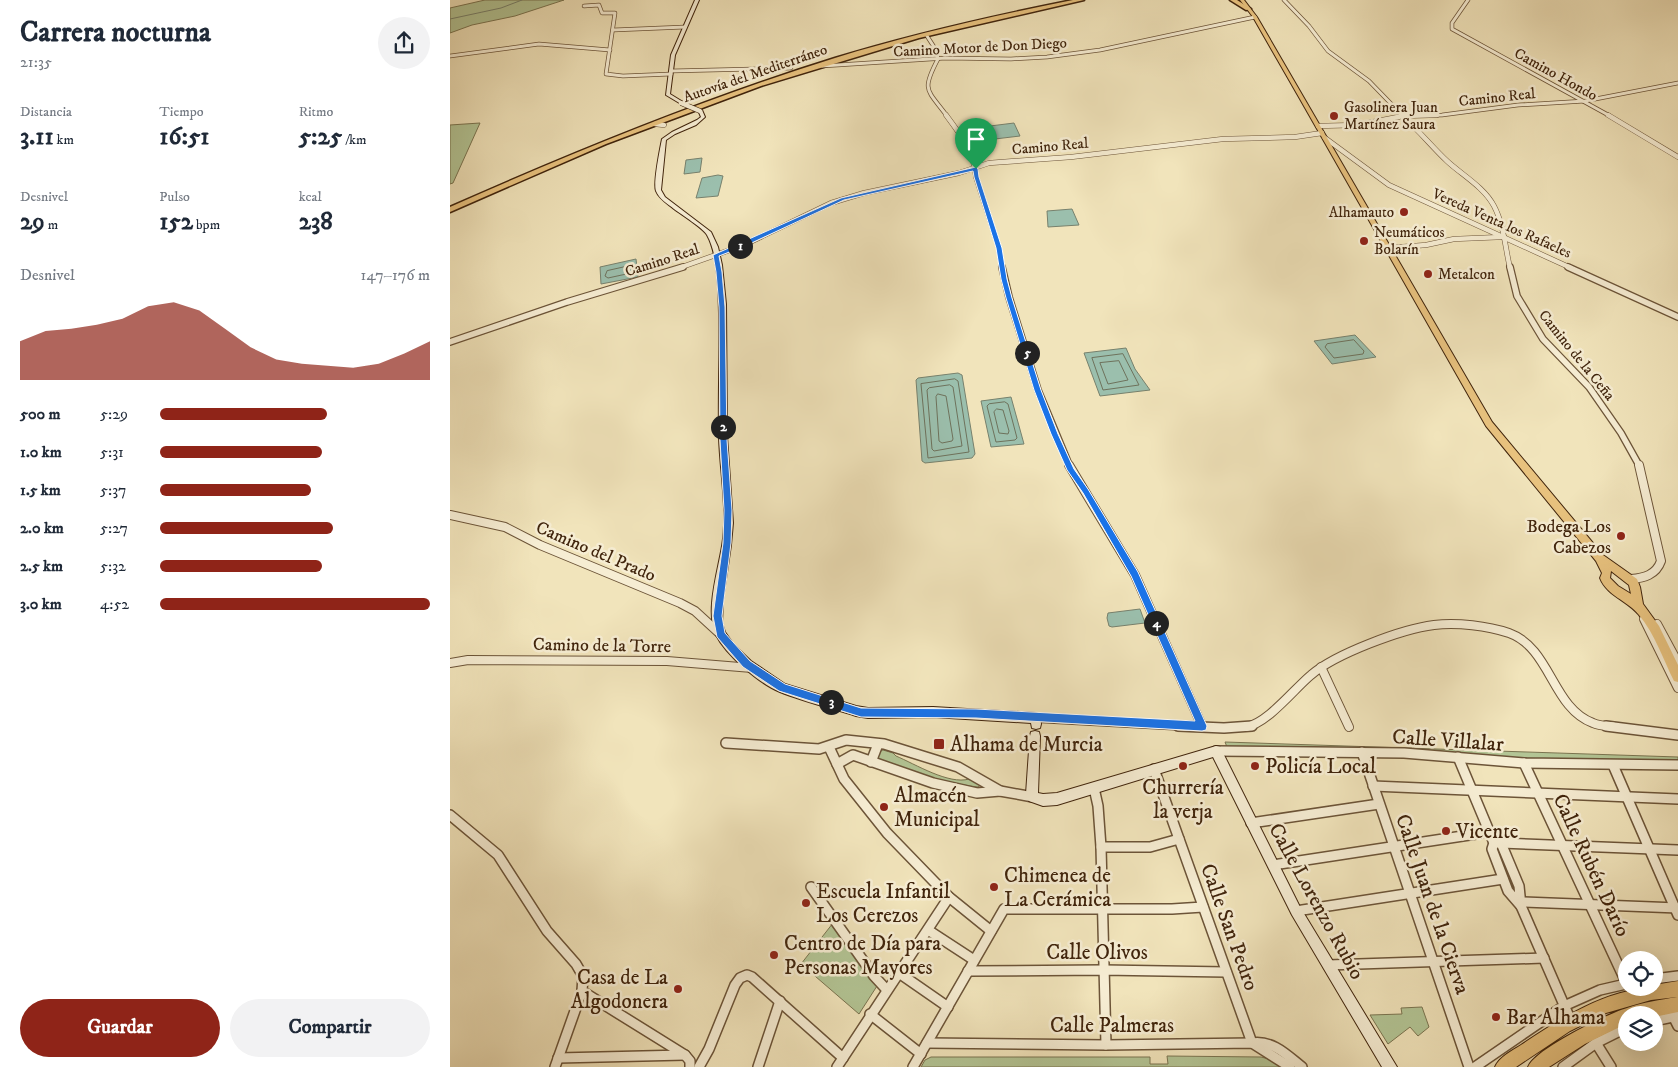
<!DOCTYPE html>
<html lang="es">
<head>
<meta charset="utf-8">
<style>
  body { margin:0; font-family:"IM FELL DW Pica",serif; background:#f2f2f3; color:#1f2937; height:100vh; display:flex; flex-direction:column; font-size:19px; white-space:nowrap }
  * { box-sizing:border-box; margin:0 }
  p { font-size:16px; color:#747a83 }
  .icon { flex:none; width:28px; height:28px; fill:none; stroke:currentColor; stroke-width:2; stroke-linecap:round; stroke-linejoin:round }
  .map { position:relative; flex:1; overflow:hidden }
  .sheet { display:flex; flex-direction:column; background:#fff; width:450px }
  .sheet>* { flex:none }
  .fabs { position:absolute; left:1168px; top:951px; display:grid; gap:10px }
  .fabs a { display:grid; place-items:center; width:45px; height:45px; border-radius:50%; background:#fff; box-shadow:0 5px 20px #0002; font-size:25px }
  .pin { position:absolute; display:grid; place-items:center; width:42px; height:42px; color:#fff; margin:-51px -21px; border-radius:50% 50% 50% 0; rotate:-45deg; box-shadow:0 0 5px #0007 }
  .pin .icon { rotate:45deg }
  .km { position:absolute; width:25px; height:25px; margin:-12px; border-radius:50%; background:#222; color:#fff; font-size:14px; line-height:25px; text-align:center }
  .round { display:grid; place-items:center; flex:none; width:52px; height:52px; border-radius:26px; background:#f2f2f3 }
  .headline { display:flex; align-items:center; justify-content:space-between; height:85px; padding:0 20px }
  h1 { font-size:28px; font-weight:700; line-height:38px }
  .figures { display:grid; grid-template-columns:repeat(3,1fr); gap:8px; height:85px; padding:5px 20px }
  .figures div { display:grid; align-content:center }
  .figures b { font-size:25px; font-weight:700 }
  .figures small { font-size:14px; font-weight:400 }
  .figures p { font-size:14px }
  .chart { height:140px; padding:10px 20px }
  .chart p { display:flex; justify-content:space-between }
  .chart svg { width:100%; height:90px; margin-top:5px; fill:#8f2418; opacity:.7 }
  .cta { display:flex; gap:10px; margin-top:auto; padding:10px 20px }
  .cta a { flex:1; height:58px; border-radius:30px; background:#8f2418; color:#fff; font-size:20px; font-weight:700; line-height:58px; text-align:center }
  .cta a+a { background:#f2f2f3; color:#1f2937 }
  ul { padding:0 20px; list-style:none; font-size:16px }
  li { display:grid; grid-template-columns:80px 60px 1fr; align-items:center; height:38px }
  li i { height:12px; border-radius:6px; background:#8f2418 }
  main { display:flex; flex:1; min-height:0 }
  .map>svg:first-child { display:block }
  .green { fill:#b3c595; stroke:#7a7450 }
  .water { fill:#9bbfad; stroke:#77816d }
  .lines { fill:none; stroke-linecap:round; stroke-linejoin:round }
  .shore { stroke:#6e725c; stroke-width:1 }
  .stream { stroke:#77816d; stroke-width:1 }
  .street-far4-casing { stroke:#6c5438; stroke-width:4.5 }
  .street-far3-casing { stroke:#6c5438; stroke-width:5.5 }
  .street-far2-casing { stroke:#6c5438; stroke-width:8 }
  .street-far1-casing { stroke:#6c5438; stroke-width:10 }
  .street-casing { stroke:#6c5438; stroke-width:12 }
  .secondary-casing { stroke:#40240c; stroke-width:2 }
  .primary-casing { stroke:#40240c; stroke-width:2 }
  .highway-casing { stroke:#40240c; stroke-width:3 }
  .street-far4 { stroke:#f6edd3; stroke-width:3 }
  .street-far3 { stroke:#f6edd3; stroke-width:4.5 }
  .street-far2 { stroke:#f6edd3; stroke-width:5.5 }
  .street-far1 { stroke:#f6edd3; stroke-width:8 }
  .street { stroke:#f6edd3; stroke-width:9 }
  .secondary { fill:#f6edd3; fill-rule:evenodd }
  .primary { fill:#e8c27e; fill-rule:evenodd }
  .highway { fill:#e8c27e; fill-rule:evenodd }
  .secondary-bridge-casing { stroke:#40240c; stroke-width:5.5; stroke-linecap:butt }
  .secondary-bridge { stroke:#f6edd3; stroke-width:4.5 }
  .route { fill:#1a73e8; stroke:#fff; fill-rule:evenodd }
  .poi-dot { fill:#8f2418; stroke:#f6edd3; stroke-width:2 }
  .labels { text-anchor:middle; stroke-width:5; stroke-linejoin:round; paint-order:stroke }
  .far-street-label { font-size:15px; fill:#40240c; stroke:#f6edd3 }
  .far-poi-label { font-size:15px; fill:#40240c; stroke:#f6edd3; text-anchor:start }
  .poi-label { font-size:18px; fill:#40240c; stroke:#f6edd3; text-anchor:end }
  .street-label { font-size:18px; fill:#40240c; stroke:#f6edd3 }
  .near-street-label { font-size:21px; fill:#40240c; stroke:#f6edd3 }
  .near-poi-label { font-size:21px; fill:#40240c; stroke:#f6edd3; text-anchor:start }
</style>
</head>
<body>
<main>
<section class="sheet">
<div class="headline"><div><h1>Carrera nocturna</h1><p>21:35</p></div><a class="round"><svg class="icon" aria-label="share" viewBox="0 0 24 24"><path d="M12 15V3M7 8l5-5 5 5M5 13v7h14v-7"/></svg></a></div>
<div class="figures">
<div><p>Distancia</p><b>3.11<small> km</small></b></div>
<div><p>Tiempo</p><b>16:51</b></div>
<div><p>Ritmo</p><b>5:25<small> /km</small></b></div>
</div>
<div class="figures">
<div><p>Desnivel</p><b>29<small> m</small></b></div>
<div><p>Pulso</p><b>152<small> bpm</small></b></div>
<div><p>kcal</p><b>238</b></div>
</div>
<div class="chart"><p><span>Desnivel</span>147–176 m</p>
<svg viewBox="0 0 160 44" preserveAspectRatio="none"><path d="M0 44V25L10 20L20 19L30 17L40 14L50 8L60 6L70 10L80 19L90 28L100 34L110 36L120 37L130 38L140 36L150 31L160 25V44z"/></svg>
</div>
<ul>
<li><b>500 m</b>5:29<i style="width:62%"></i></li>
<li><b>1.0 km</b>5:31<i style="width:60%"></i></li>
<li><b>1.5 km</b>5:37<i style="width:56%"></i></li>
<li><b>2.0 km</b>5:27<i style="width:64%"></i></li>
<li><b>2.5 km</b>5:32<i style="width:60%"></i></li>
<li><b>3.0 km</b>4:52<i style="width:100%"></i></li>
</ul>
<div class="cta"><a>Guardar</a><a>Compartir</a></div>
</section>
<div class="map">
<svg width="1228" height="1067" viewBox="0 0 1228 1067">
  <rect width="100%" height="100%" fill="#f1e4bb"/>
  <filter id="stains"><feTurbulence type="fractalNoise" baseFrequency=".004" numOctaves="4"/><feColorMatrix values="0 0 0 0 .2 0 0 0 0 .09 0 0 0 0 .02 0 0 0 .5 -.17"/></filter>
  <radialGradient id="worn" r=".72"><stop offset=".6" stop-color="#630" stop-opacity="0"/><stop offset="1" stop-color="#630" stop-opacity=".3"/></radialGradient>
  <!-- green -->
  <g class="green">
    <path d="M35,0H114L65,16L22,25L0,33V8Z"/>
    <path d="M30,123L3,183L0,184V125Z"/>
    <path d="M775,742L1228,757V762L1125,760L777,747Z"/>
    <path d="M433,750L443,753L446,756C465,764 499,785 519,779L531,785L528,787L520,786L470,777L460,770L428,759L425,760L428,752Z"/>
    <path d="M383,923L427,986L409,1014L351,964Z"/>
    <path d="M972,1007L979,1027L968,1036L960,1027L938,1044L920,1015L952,1014L951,1008Z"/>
    <path d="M717,1056L811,1057L819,1059L830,1067H471L475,1060L481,1057H700V1064H718Z"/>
  </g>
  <!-- water -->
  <g class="water">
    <path d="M564,123L570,136L545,139L540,126Z"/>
    <path d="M252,158L250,172L234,174L236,160Z"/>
    <path d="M268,175L273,176L268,196L246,198L252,178Z"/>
    <path d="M622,209L629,225L598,227L597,211Z"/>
    <path d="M186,259L188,277L151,284L150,267Z"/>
    <path d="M905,335L926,357L882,364L864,341Z"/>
    <path d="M676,348L685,369L700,390L650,396L634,353Z"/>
    <path d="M508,373L512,375L525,454L522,458L475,463L472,461L466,380L468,378Z"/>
    <path d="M561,397L574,444L541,447L531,401Z"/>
    <path d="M690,609L695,623L662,627L659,626L657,618L658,613Z"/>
  </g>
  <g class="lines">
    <!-- shore -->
    <g class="shore">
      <path d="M179,266L182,268L181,273L158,278L155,276L157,271Z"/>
      <path d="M904,340L914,351L913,354L884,358L875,347L877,344Z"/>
      <path d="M673,354L689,385L653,390L642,358Z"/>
      <path d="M669,361L678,380L658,384L650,363Z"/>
      <path d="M505,379L508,381L519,452L478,458L471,384Z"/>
      <path d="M500,385L503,387L512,446L484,451L482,449L477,390L479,388Z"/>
      <path d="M488,394L496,396L503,439L502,441L492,443L489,441L486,397Z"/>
      <path d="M555,402L558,404L567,438L565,440L546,442L537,406L539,404Z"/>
      <path d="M547,409L553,410L559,431L558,434L549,433L544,412Z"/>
    </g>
    <!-- stream -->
    <path class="stream" d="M0,19L51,8L72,0"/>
    <defs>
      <g id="street-far4">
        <path d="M834,0L859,26L878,51L919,81L953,116"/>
        <path d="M1018,0L1002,23V29L1160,116"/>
        <path d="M134,6L149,5L152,13H165L156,74L173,76L221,74"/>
        <path d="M163,30L235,27"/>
        <path d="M477,36L486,50L488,59C471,91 477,89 497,116"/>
        <path d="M0,56L89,44L160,50"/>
        <path d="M372,66L496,58L561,59L597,57L650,50L805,17"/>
        <path d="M221,71L341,68"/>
        <path d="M951,116L992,115L1068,105L1135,101L1228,83"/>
      </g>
      <g id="street-far3">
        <path d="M496,115C511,135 524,152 526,177L549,248L552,268"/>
        <path d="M951,115C968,129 981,146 997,161C1012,175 1034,187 1044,206C1054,225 1055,247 1060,268"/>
        <path d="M1158,115L1228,157"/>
        <path d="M205,124L214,125"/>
        <path d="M868,126L907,125L953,116L987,115"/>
        <path d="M875,138L939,185L1121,268"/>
        <path d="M937,248L976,245L1004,239L1052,237"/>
        <path d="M229,268L294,245L381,203L414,193L509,173L539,163L621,157L773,139L845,137L872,133"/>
      </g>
      <g id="street-far2">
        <path d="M552,267L559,297L588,390L620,467"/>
        <path d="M1060,267L1067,296L1093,339L1139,387L1171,433L1190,467"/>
        <path d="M1118,267L1228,317"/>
        <path d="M0,342L117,302L233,267"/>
      </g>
      <g id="street-far1">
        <path d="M619,465L685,575L752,726"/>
        <path d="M0,515L55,527L90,545L230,603L245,611L269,633"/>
        <path d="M1181,579C1194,578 1206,575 1211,561L1189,465"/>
        <path d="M1194,619L1228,688"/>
        <path d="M1207,624L1228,663"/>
        <path d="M0,663L18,660L217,661L302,668"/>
        <path d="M871,667L899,727"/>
        <path d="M586,718L751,727"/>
        <path d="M796,727C818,723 844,689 861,675C885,654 952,629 984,625C1007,622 1038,626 1059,633C1101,648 1102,708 1143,723C1150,726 1158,726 1165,727"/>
      </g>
      <g id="street">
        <path d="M728,726L774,728L802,726"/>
        <path d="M1156,726L1228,735"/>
        <path d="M276,743L369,749L396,740L434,744L508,767L550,791L583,797"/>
        <path d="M379,747L394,779L437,833L499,897L541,931"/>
        <path d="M766,751L954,753L1074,763L1228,765"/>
        <path d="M912,752L1019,1067"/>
        <path d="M1008,757L1044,843"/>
        <path d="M421,762L428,744"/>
        <path d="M1074,763L1176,982"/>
        <path d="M387,764L403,755L483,783L527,793L550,791"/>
        <path d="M1163,765L1228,915"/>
        <path d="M704,769L802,1043"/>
        <path d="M923,786L1228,799"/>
        <path d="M644,788L648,806L651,847L656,1045"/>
        <path d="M0,815L48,855L97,931L126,964L133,976L132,991L105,1067"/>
        <path d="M801,823L929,804"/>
        <path d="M1044,843H1051L1069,886L1071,906L1058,891L1042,849Z"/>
        <path d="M1051,843L1228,850"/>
        <path d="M651,847H700L729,839"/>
        <path d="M823,865L1039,832"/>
        <path d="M361,887L424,976L436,989"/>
        <path d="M1071,902L1228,908"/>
        <path d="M1071,906L1121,1021"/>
        <path d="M846,911L1053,879"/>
        <path d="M478,930L524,960"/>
        <path d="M878,965L1094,958"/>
        <path d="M518,971L653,970L776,972"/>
        <path d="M449,973L498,1007"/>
        <path d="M1204,979L1228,976"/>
        <path d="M132,991L235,1055L240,1061V1067"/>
        <path d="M420,1014L471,1054"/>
        <path d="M1223,1016L1228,1026"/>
        <path d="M1204,1021L1228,1016"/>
        <path d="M477,1043L656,1045L802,1043L840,1067"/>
        <path d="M802,1043C823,1040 837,1055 852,1067"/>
        <path d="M1146,1043L1161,1067"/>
        <path d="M108,1058L235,1055"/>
        <path d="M249,1067L259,1049L285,985L290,978L297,975L302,977L393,1058"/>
        <path d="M308,1067L330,1001"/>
        <path d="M387,1067L499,897"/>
        <path d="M463,1067L554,909H722L753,907"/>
        <path d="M1025,1067L1114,1006L1150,990L1176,984"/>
        <path d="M1113,1067L1146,1043L1176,1028"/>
      </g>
      <g id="secondary">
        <path d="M245,0H249L225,55L220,94L233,102V104H231L216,95L221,55Z"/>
        <path d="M248,110H252L255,117L246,125L225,134L216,140L211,190L215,197L261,232L268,247L272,265L276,304L277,436L283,523L281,545L273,599L272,623L275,632L284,645L301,661L335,684L406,706L418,708L483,707L586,713L590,715L591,724L590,728L586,729L582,728L581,723L483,717L418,718L406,716C381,708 355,702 330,692C310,684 276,655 266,635C255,612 268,571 272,546C278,510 270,473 269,437C268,387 271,337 268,286C267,270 265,249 257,235C253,228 232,215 224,209C218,204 209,199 206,191C203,183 210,149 212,139L222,132L247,120L251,117Z"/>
        <path d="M585,731L589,732L590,736L588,793L593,794L607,793L766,746L770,747L850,907L947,1067H932L842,915L763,757L607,805L593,806L579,801L576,794L580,736L581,732Z"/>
      </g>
      <g id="primary">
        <path d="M790,0H794L807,17L1042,422L1153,555L1187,579L1190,587L1193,604L1209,626L1228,665V682L1224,681C1213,659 1205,634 1189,615C1177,600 1157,596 1150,578L1152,573L1146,561L1036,426L850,99L803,17ZM1161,571L1179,585L1181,594L1168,586L1160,578Z"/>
        <path d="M1228,981V1012L1204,1017V1015H1176V1024L1135,1044L1099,1067H1078C1085,1049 1157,1014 1177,1008C1193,1002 1210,1000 1227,997L1201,1000L1156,1013L1120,1031L1066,1067H1045C1049,1057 1062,1051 1071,1045C1108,1020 1158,988 1204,988V985Z"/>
      </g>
      <g id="highway">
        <path d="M623,0H634L469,38L311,86L156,144L0,212V207C126,151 253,99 385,58C463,34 543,16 623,0Z"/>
        <path d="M780,0H787L801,9L796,10Z"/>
      </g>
    </defs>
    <!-- street-far4 casing -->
    <use href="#street-far4" class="street-far4-casing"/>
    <!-- street-far3 casing -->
    <use href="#street-far3" class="street-far3-casing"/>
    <!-- street-far2 casing -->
    <use href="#street-far2" class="street-far2-casing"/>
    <!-- street-far1 casing -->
    <use href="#street-far1" class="street-far1-casing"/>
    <!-- street casing -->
    <use href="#street" class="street-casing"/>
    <!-- secondary casing -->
    <use href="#secondary" class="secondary-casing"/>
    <!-- primary casing -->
    <use href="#primary" class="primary-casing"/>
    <!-- highway casing -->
    <use href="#highway" class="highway-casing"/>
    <!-- street-far4 -->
    <use href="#street-far4" class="street-far4"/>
    <!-- street-far3 -->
    <use href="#street-far3" class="street-far3"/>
    <!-- street-far2 -->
    <use href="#street-far2" class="street-far2"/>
    <!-- street-far1 -->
    <use href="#street-far1" class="street-far1"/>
    <!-- street -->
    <use href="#street" class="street"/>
    <!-- secondary -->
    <use href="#secondary" class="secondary"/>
    <!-- primary -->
    <use href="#primary" class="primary"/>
    <!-- highway -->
    <use href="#highway" class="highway"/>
    <defs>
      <path id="secondary-bridge" d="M231,103L250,111"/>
    </defs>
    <!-- secondary-bridge casing -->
    <use href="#secondary-bridge" class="secondary-bridge-casing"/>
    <!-- secondary-bridge -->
    <use href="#secondary-bridge" class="secondary-bridge"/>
  </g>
  <!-- route -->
  <path class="route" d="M526,167L528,169L529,177L552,248L557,279L562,298L591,390L608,434L624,469L638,489L688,572L757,726L756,730L752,731L526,718L411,717L329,691L293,667L267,637L263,616L273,543L274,510L270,440L269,307L266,272L263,255L391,198ZM523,171L524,177L546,248L551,279L556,298L584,390L601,434L617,470L633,493L681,576L745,721L526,709L411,708L335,684L300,661L275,633L272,616L281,543L282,510L277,440L275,307L272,272L269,256L295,246L394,200Z"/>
  <!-- markers -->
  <g class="poi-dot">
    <circle cx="884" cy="116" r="5"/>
    <circle cx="954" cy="212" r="5"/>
    <circle cx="914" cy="241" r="5"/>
    <circle cx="978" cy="274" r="5"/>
    <circle cx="1171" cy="536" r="5"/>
    <rect x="483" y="738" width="12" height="12" rx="2.5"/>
    <circle cx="733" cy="766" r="5"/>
    <circle cx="805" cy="766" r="5"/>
    <circle cx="434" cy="807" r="5"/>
    <circle cx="996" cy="831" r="5"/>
    <circle cx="544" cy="887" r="5"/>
    <circle cx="356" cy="903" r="5"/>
    <circle cx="324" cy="955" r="5"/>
    <circle cx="228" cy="989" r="5"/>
    <circle cx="1046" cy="1017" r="5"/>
  </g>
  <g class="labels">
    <!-- far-street labels -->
    <g class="far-street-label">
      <text transform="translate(530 47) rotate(-3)" y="5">Camino Motor de Don Diego</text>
      <text transform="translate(305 73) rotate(-19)" y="5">Autovía del Mediterráneo</text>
      <text transform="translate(1106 74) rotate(29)" y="5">Camino Hondo</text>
      <text transform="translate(1047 97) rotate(-6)" y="5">Camino Real</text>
      <text transform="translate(600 146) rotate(-5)" y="5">Camino Real</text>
      <text transform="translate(1052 223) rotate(24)" y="5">Vereda Venta los Rafaeles</text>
      <text transform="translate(212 260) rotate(-18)" y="5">Camino Real</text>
      <text transform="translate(1127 355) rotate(51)" y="5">Camino de la Ceña</text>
    </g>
    <!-- far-poi labels -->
    <g class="far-poi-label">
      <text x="894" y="112">Gasolinera Juan<tspan x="894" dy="17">Martínez Saura</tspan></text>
      <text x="944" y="217" text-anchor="end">Alhamauto</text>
      <text x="924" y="237">Neumáticos<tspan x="924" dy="17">Bolarín</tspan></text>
      <text x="988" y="279">Metalcon</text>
    </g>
    <!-- poi labels -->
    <g class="poi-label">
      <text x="1161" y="532">Bodega Los<tspan x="1161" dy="21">Cabezos</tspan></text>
    </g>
    <!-- street labels -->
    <g class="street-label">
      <text transform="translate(146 551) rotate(23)" y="6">Camino del Prado</text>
      <text transform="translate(152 645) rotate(1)" y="6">Camino de la Torre</text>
    </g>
    <!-- near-street labels -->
    <g class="near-street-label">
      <text transform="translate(998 740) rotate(4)" y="7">Calle Villalar</text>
      <text transform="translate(1142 865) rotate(65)" y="7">Calle Rubén Darío</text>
      <text transform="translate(867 901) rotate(61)" y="7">Calle Lorenzo Rubio</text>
      <text transform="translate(983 904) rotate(71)" y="7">Calle Juan de la Cierva</text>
      <text transform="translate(780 927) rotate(70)" y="7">Calle San Pedro</text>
      <text x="647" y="959">Calle Olivos</text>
      <text x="662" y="1032">Calle Palmeras</text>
    </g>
    <!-- near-poi labels -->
    <g class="near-poi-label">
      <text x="500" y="751">Alhama de Murcia</text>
      <text x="815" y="773">Policía Local</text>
      <text x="733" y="794" text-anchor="middle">Churrería<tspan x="733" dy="24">la verja</tspan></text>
      <text x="444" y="802">Almacén<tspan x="444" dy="24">Municipal</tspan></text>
      <text x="1006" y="838">Vicente</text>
      <text x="554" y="882">Chimenea de<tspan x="554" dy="24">La Cerámica</tspan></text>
      <text x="366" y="898">Escuela Infantil<tspan x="366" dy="24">Los Cerezos</tspan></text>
      <text x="334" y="950">Centro de Día para<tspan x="334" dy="24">Personas Mayores</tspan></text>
      <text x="218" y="984" text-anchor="end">Casa de La<tspan x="218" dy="24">Algodonera</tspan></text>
      <text x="1056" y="1024">Bar Alhama</text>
    </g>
  </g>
  <rect width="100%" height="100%" filter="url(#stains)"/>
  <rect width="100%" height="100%" fill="url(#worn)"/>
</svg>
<div class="fabs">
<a><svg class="icon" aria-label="locate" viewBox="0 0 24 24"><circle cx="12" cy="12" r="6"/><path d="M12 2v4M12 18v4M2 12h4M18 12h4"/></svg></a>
<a><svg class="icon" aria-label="layers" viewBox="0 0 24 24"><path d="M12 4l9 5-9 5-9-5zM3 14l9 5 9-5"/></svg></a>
</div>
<div class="pin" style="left:526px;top:169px;background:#1e9e55"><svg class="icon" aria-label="arrive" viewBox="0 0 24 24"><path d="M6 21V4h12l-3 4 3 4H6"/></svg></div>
<b class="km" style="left:290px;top:246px">1</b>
<b class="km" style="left:273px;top:427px">2</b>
<b class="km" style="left:381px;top:702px">3</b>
<b class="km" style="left:706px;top:623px">4</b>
<b class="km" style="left:577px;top:353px">5</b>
</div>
</main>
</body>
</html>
